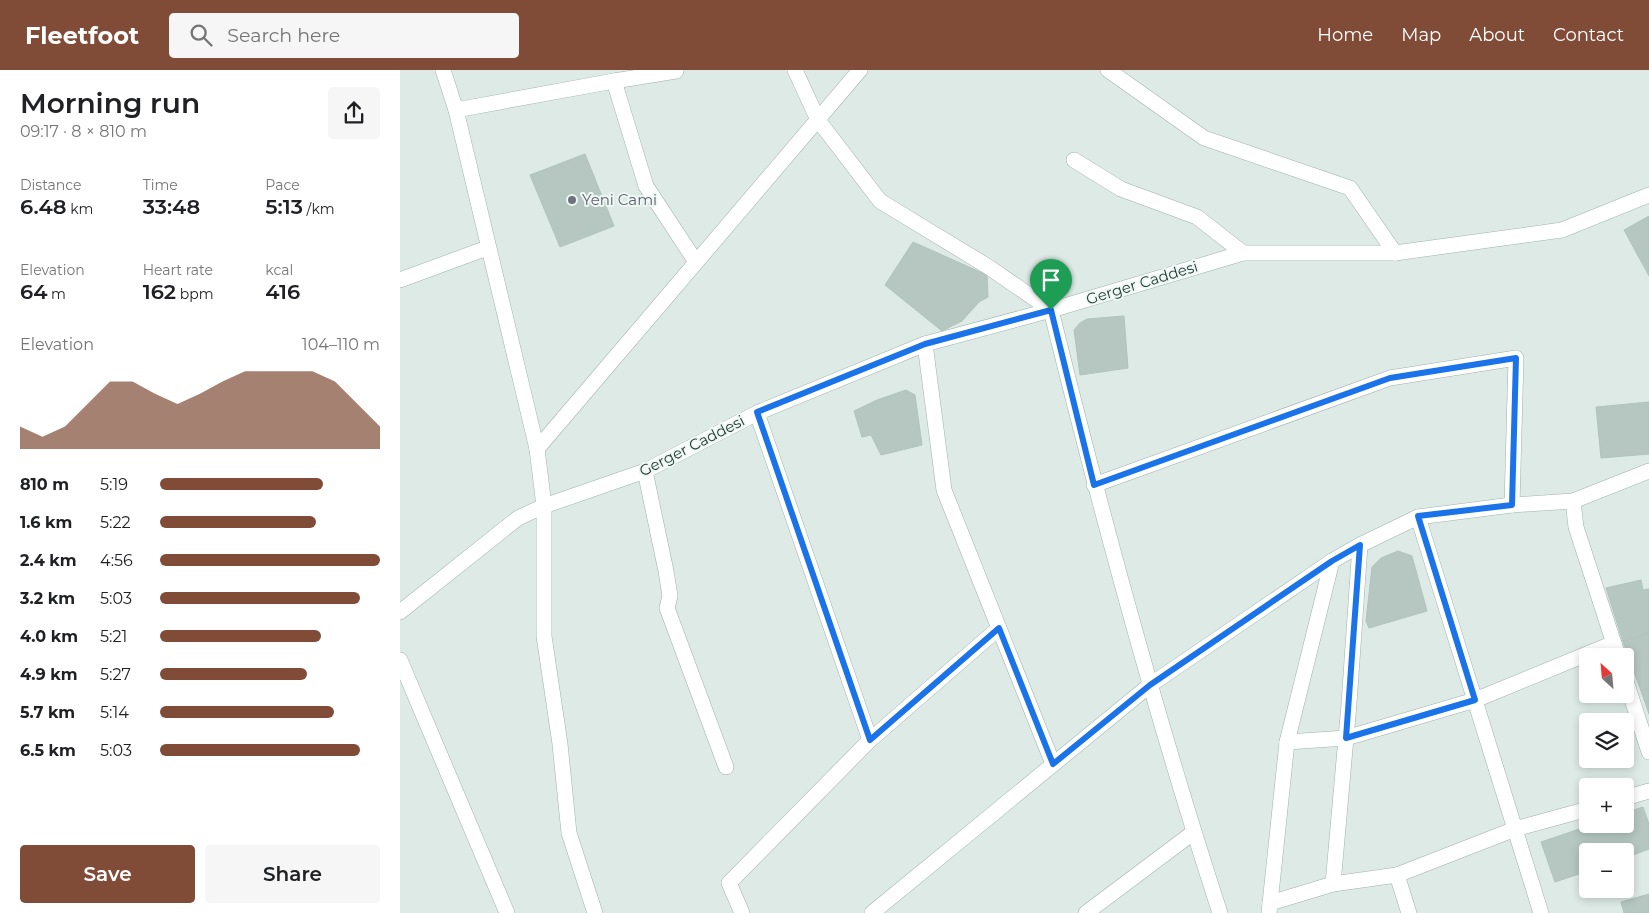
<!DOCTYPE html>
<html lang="en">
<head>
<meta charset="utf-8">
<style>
  body { margin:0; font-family:Montserrat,sans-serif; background:#f6f6f6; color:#202124; height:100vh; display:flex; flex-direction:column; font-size:19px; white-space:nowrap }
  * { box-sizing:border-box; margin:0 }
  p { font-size:16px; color:#757577 }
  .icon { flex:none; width:28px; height:28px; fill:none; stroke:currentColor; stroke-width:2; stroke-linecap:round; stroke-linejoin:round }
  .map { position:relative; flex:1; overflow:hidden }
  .panel { display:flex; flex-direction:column; background:#fff; width:400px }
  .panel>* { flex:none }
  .needle { width:32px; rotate:334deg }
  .buttons { position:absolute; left:1179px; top:578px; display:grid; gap:10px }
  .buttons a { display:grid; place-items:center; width:55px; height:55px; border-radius:5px; background:#fff; box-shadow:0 2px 8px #0003; font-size:25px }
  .pin { position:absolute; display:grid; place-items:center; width:42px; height:42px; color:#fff; margin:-51px -21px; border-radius:50% 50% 50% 0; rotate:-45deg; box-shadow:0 0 5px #0007 }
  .pin .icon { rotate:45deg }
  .round { display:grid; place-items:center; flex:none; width:52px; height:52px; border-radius:5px; background:#f6f6f6 }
  .overview { display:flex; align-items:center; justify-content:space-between; height:85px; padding:0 20px }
  h1 { font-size:28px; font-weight:600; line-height:38px }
  .stats { display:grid; grid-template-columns:repeat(3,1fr); gap:8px; height:85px; padding:5px 20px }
  .stats div { display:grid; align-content:center }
  .stats b { font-size:21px; font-weight:600 }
  .stats small { font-size:14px; font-weight:400 }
  .stats p { font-size:14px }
  .chart { height:140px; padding:10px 20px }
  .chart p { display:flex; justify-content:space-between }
  .chart svg { width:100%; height:90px; margin-top:5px; fill:#804c37; opacity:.7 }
  .button { display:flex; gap:10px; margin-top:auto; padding:10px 20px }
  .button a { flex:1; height:58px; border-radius:5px; background:#804c37; color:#fff; font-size:20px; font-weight:600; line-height:58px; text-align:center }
  .button a+a { background:#f6f6f6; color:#202124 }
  ul { padding:0 20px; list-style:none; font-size:16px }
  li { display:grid; grid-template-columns:80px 60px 1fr; align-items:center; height:38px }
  li i { height:12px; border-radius:6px; background:#804c37 }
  header { display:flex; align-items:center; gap:30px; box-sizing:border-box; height:70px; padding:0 25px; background:#804c37; color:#fff }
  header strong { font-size:24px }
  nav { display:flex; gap:28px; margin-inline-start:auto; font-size:18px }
  .search { width:350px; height:45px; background:#f6f6f6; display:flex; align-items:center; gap:12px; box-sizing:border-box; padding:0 18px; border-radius:5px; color:#757577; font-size:19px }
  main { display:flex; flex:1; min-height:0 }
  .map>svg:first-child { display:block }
  .building { fill:#b6c7c1; stroke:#b0c3bc }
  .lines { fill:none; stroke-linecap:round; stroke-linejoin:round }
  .street-casing { stroke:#a0b1ac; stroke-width:16 }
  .secondary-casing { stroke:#9cb6ae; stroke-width:16 }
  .street { stroke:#fff; stroke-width:15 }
  .secondary { stroke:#fff; stroke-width:15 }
  .route-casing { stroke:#fff; stroke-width:10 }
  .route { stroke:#1a73e8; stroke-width:6 }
  .worship-dot { fill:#6b7280; stroke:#eef7f3; stroke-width:2 }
  .labels { text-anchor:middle; stroke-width:4; stroke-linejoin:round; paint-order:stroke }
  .worship-label { font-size:15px; fill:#5b616d; stroke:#eef7f3; text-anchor:start }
  .street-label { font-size:15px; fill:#1f3934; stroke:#eef7f3 }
</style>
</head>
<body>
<header>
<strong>Fleetfoot</strong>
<div class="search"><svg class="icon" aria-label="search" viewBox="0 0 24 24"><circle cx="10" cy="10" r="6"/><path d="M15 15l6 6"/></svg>Search here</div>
<nav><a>Home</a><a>Map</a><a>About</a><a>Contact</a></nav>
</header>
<main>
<section class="panel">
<div class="overview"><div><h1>Morning run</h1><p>09:17 · 8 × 810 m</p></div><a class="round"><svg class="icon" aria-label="share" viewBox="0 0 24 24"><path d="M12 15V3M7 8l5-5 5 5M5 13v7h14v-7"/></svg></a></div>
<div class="stats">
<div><p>Distance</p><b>6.48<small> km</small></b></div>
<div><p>Time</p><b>33:48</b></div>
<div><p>Pace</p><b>5:13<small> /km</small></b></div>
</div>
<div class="stats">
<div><p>Elevation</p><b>64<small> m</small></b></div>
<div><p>Heart rate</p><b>162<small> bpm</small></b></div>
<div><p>kcal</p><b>416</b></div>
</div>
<div class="chart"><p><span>Elevation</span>104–110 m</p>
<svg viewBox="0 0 160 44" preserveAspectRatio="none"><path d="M0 44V33L10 38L20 33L30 22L40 11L50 11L60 17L70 22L80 17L90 11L100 6L110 6L120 6L130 6L140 11L150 22L160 33V44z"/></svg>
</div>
<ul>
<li><b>810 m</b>5:19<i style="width:74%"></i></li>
<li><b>1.6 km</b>5:22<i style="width:71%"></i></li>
<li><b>2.4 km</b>4:56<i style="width:100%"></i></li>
<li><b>3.2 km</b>5:03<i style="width:91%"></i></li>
<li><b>4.0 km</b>5:21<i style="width:73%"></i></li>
<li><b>4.9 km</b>5:27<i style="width:67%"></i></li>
<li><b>5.7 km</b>5:14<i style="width:79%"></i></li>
<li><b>6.5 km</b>5:03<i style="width:91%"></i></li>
</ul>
<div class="button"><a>Save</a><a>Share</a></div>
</section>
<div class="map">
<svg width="1249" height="843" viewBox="0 0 1249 843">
  <rect width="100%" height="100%" fill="#ddeae5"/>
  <!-- building -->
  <g class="building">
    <path d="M185,84L214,156L160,177L130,105Z"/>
    <path d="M1249,146V206L1224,160Z"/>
    <path d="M513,172L587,205L588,227L579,232L562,251L542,261L485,215Z"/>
    <path d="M724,246L728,298L680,305L674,260L680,253L687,249Z"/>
    <path d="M506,320L515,325L522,375L481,385L471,365L462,367L454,341L477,330Z"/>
    <path d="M1249,332V384L1201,388L1196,337Z"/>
    <path d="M998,481L1012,486L1027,541L969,558L966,551L972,497L981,488Z"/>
    <path d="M1241,510L1243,520L1249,519V563L1223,572L1206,518Z"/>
    <path d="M1249,563V618L1241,621L1223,572Z"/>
    <path d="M1249,618V644L1241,621Z"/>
    <path d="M1243,737L1249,754V779L1225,788V781H1188V801L1155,812L1141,772L1194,754H1225V743Z"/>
    <path d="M1249,824V843H1224L1221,832Z"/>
  </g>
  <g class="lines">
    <defs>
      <g id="street">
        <path d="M395,0L418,50L480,131L587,196L651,240"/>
        <path d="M708,0L804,68L950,118L995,183"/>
        <path d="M214,11L276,1"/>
        <path d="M56,40L214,11L246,116L296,192"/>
        <path d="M674,90L721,119L797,147L843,183"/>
        <path d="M525,274L544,420L653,694"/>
        <path d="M357,343L470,670"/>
        <path d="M137,379L460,0"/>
        <path d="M245,401L266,501L270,526L267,538L326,697"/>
        <path d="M694,415L990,308L1116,288L1112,435"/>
        <path d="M1018,447L1141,843"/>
        <path d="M0,590L107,843"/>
        <path d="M887,672L946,668L1075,630L1214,573"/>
        <path d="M1225,728L1249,721"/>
        <path d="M997,805L1115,759L1188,739"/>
        <path d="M933,814L949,634L960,475"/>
        <path d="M870,833L933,814L997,805L1009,843"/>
        <path d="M342,843L329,813L470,670L599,558"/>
        <path d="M686,843L794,762"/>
      </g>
      <g id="secondary">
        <path d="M43,0L56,40L137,379L144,436V566L160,674L169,763L195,843"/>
        <path d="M0,210L87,178"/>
        <path d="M651,240C701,443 755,644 820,843"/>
        <path d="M1173,431L1176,457L1218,586"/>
        <path d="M0,542L118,448L144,436L245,401L357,343L525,274L651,240L843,183H995L1162,160L1249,125"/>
        <path d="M1225,608L1249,682"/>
        <path d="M472,843L750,615L932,491L960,475L1018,447L1112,435L1173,431L1249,401"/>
        <path d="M869,843L887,672L932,491"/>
      </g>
    </defs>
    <!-- street casing -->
    <use href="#street" class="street-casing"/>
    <!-- secondary casing -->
    <use href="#secondary" class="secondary-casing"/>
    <!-- street -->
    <use href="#street" class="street"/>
    <!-- secondary -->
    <use href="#secondary" class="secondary"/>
  </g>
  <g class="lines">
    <defs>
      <path id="route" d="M651,240L694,415L990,308L1116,288L1112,435L1018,446L1075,630L946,668L960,475L932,491L750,615L653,694L599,558L470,670L357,342L525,274Z"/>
    </defs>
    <!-- route casing -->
    <use href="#route" class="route-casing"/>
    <!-- route -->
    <use href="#route" class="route"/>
  </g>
  <!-- markers -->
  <circle class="worship-dot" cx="172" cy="130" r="5"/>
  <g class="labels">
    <!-- worship labels -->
    <g class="worship-label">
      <text x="182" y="135">Yeni Cami</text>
    </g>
    <!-- street labels -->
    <g class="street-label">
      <text transform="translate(742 213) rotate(-17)" y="5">Gerger Caddesi</text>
      <text transform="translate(292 376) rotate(-27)" y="5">Gerger Caddesi</text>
    </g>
  </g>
</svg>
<div class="buttons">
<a><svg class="needle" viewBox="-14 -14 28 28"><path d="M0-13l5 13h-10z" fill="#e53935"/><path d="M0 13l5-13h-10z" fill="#757577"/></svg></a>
<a><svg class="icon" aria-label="layers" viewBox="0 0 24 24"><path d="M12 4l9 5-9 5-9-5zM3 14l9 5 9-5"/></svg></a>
<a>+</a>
<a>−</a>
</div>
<div class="pin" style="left:651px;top:240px;background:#1e9e55"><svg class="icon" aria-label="arrive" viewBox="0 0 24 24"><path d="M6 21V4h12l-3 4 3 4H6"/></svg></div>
</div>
</main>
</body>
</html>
